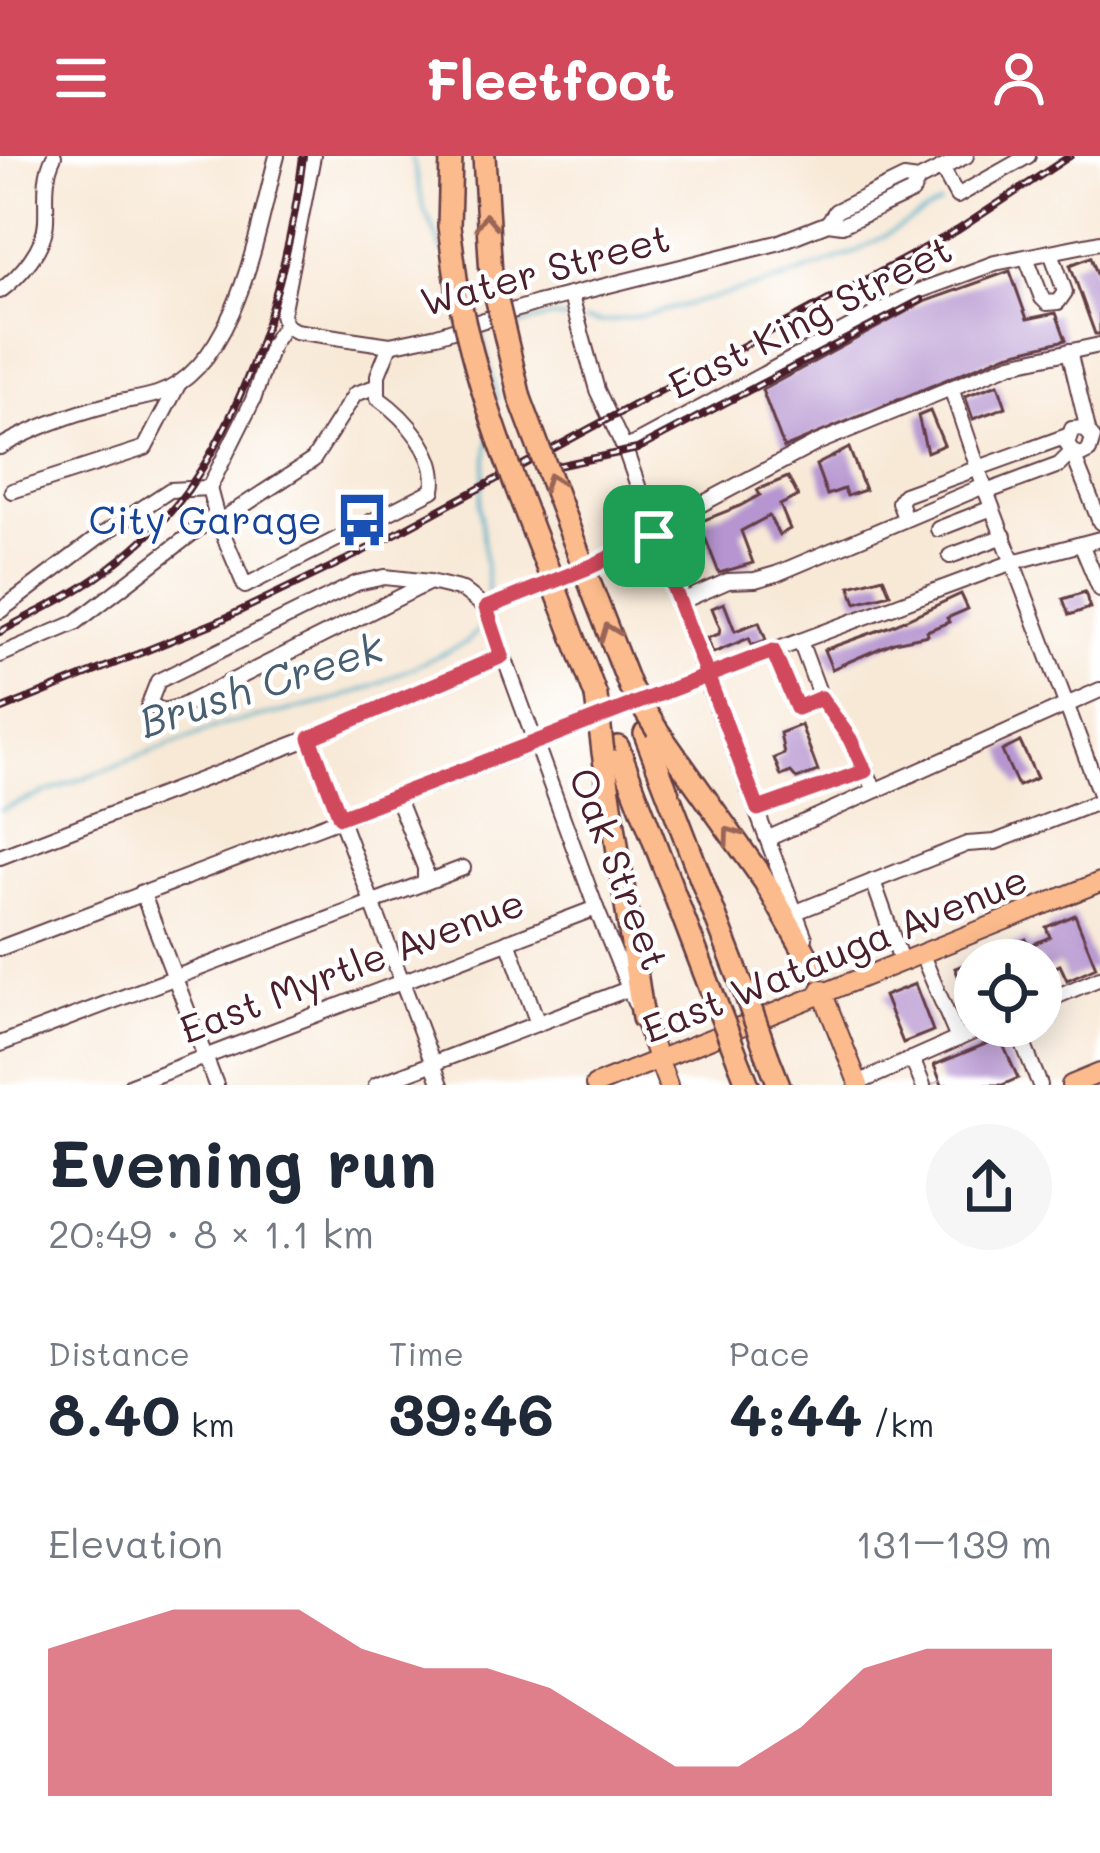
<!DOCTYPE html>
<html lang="en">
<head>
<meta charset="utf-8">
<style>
  body { margin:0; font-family:Mali,sans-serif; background:#f6f6f7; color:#1f2937; height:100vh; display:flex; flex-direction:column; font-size:45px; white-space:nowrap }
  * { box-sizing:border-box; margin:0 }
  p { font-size:39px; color:#747a83 }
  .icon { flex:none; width:66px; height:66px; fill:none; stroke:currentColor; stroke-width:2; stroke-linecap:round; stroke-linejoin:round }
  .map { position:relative; height:929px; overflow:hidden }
  .drawer { display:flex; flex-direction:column; background:#fff; flex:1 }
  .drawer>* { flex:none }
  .fabs { position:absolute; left:954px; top:783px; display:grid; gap:24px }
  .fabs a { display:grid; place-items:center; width:108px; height:108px; border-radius:50%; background:#fff; box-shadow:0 6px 30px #0003; font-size:60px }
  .pin { position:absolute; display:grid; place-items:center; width:102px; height:102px; color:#fff; margin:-51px; border-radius:24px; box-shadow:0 6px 18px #0006 }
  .round { display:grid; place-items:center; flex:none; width:126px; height:126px; border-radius:63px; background:#f6f6f7 }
  .headline { display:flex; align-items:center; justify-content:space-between; height:204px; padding:0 48px }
  h1 { font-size:66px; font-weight:700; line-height:90px }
  .figures { display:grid; grid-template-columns:repeat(3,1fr); gap:18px; height:204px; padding:12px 48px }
  .figures div { display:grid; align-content:center }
  .figures b { font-size:60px; font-weight:700 }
  .figures small { font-size:33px; font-weight:400 }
  .figures p { font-size:33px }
  .chart { height:336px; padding:24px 48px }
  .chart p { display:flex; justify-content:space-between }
  .chart svg { width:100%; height:216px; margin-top:12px; fill:#d1495b; opacity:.7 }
  header { display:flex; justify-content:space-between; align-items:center; height:156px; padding:0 48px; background:#d1495b; color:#fff; font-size:54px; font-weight:700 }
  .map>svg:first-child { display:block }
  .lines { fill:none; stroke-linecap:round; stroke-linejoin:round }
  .stream { stroke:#46abc6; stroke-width:3 }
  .building { fill:#b695d0 }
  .minor-tunnel { stroke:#d5c1b5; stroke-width:14; stroke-dasharray:14 7; stroke-linecap:butt }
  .minor-casing { stroke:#643d45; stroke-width:18 }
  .major-casing { stroke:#643d45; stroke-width:22 }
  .highway-casing { stroke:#643d45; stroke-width:26 }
  .minor { stroke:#fff; stroke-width:14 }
  .major { stroke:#fbbb8c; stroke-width:18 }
  .highway { stroke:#fbbb8c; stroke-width:21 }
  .rail-casing { stroke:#4a1f2b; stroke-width:8 }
  .rail { stroke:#fff; stroke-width:3; stroke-dasharray:9; stroke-linecap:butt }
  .highway-bridge-casing { stroke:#643d45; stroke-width:26; stroke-linecap:butt }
  .highway-bridge { stroke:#fbbb8c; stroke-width:21 }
  .oneway { stroke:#9a6557 }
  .route-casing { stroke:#fff; stroke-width:24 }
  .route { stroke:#d1495b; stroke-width:15 }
  .labels { text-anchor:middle; stroke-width:9; stroke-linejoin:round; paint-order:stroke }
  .street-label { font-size:39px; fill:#4a1f2b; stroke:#fff }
  .transit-label { font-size:39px; fill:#164399; stroke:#fff; text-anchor:end }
  .water-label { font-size:42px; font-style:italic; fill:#485e71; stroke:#fff }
</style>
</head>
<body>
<header><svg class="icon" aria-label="menu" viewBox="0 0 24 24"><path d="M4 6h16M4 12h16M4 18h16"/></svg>Fleetfoot<svg class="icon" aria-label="person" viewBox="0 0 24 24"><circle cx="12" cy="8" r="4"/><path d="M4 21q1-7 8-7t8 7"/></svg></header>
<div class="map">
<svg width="1100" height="929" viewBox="0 0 1100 929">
  <rect width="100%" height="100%" fill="#fff"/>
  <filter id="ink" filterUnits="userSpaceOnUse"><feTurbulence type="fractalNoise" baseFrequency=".00833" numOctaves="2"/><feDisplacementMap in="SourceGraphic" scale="24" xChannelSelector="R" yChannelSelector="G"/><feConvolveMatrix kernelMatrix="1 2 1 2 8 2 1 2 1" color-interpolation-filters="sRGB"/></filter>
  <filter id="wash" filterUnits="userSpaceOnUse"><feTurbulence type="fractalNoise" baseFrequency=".004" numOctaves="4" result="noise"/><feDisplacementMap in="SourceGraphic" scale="48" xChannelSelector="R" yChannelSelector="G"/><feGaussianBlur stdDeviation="2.7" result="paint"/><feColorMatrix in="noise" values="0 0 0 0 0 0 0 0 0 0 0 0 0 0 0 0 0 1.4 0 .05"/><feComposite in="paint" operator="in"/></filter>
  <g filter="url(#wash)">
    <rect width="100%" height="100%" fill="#f8e9d7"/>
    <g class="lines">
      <!-- stream -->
      <g class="stream">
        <path d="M412,0L424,53L443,95"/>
        <path d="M585,164L604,166L651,158L781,124L856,96L940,48"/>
        <path d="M514,171L549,161L569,163"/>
        <path d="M481,173L497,243"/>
        <path d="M489,445L480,349L489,282"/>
        <path d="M0,654L222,569L328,546L371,531L467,486L486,466"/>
      </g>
    </g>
    <g id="blocks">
      <!-- building -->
      <g class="building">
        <path d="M1091,101L1100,127V178H1095L1070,109Z"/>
        <path d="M1010,115L1027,163L1056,157L1066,184L1007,198L784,292L762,234L926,145Z"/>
        <path d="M998,228L1006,251L973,263L965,240Z"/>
        <path d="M930,255L944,289L927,296L918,260Z"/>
        <path d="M849,292L865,334L847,340L844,333L827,339L816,309Z"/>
        <path d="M788,321L798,340L780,349L790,373L779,379L769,360L741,375L753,407L719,417L699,366L740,350L760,339L757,334Z"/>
        <path d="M883,421L890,438L856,447L850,430Z"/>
        <path d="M1085,436L1090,452L1069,459L1063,443Z"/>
        <path d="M961,438L968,453L947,462L949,466L927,475L928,479L894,486L832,513L824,494L891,470Z"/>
        <path d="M724,447L735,475L759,466L766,484L752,489L749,482L713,497L707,482L719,478L720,472L712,452Z"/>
        <path d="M801,569L818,615L797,623L791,616L781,620L774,602L784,598L780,577Z"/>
        <path d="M1020,586L1037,622L1018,630L1002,595Z"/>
        <path d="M1075,759L1096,811L1067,824L1060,809L1041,817V804H976L1026,783L1029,790L1050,781L1046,771Z"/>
        <path d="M975,804V861L955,812Z"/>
        <path d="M915,828L933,875L903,887L884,840Z"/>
        <path d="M1000,882L1018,922L1002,929H942L934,909Z"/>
      </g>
    </g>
  </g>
  <g filter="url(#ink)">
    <use href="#blocks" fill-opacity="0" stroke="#643d45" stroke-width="3"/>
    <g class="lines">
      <!-- minor-tunnel -->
      <path class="minor-tunnel" d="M933,927L934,929"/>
      <defs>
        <g id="minor">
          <path d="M313,0L282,158L285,169L295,175L390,189L437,179L537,147L777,87L828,67L842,69L912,36L918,24"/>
          <path d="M942,12L957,40L1028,0"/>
          <path d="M828,67L836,55L904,22L918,24L966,0"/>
          <path d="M1026,101L1042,142L1047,147L1058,146L1065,136L1051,96"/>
          <path d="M0,135C20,120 45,92 46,65C47,42 43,22 54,0"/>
          <path d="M571,140L597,234L626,296L705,520L805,782"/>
          <path d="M1069,195L1088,274"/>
          <path d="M951,232L984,330L1100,638"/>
          <path d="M0,291C35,271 72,258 111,248C126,244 142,243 157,238C238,212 258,69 277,0"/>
          <path d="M625,293L916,136L995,107L1100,86"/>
          <path d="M209,332L218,366L245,430L433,334C440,299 405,261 378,242V219L390,189"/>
          <path d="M209,332L253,244L272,188L285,169"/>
          <path d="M12,335L145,292L179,227"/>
          <path d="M986,336L1059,309L1072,296L1081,299L1089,295L1093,282L1084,272L1072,273L1067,288L1072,296L1100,366"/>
          <path d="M905,362L899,346L904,339L1067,280"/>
          <path d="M218,366L313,304L355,238L378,230"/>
          <path d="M938,373L992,352"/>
          <path d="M1081,388L1100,433"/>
          <path d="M950,400L1004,380"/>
          <path d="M430,426L385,421L357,427L158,525L149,548L163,555L182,550L430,426L463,434L486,452L596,752L635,847"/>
          <path d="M680,446L728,425L755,424L776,418L984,330"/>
          <path d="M486,452L645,387L662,369L817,287L951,232L1011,208L1100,189"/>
          <path d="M0,455L97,382L170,334L209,332"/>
          <path d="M800,485L821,542L851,583L875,634"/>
          <path d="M773,495L797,552L821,542"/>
          <path d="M0,499L75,467L216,359"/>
          <path d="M310,582L441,929"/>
          <path d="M396,640L425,712V725"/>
          <path d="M758,653L865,615"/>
          <path d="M769,682L1100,534"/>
          <path d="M0,701L310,582L501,500"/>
          <path d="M873,725L902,807"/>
          <path d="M142,736L216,929"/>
          <path d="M796,756L967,688L995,686L1100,645"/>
          <path d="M508,785L538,868"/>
          <path d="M0,792L537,588L582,566L1013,406L1100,383"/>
          <path d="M922,799L958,883"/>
          <path d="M1041,847L1100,822"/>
          <path d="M1016,870L1040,929"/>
          <path d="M0,888L463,712"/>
          <path d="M912,903L923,929"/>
          <path d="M858,927L987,870"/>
          <path d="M131,929L596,752"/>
          <path d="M376,929L628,833"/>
        </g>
        <g id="major">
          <path d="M821,833L859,929"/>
          <path d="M643,862L668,929"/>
          <path d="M595,929L1100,726"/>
          <path d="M1071,929L1100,917"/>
        </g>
        <g id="highway">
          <path d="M451,0L449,70L457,130"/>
          <path d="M484,0L491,119"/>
          <path d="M593,436L630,531"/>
          <path d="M562,450L596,540"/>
          <path d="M657,574L765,726L815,814"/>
          <path d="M645,578L745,837"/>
          <path d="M618,591L716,847"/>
          <path d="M603,596L643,862"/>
          <path d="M768,901L779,929"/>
          <path d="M741,911L748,929"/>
        </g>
      </defs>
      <!-- minor casing -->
      <use href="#minor" class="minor-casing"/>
      <!-- major casing -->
      <use href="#major" class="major-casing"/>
      <!-- highway casing -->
      <use href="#highway" class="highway-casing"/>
      <!-- minor -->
      <use href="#minor" class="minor"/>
      <!-- major -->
      <use href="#major" class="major"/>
      <!-- highway -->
      <use href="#highway" class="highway"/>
      <defs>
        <g id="rail">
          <path d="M538,314L637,293L921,144"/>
          <path d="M0,476C37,455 79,437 112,410C143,386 174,356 195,323C254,235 291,105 303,0"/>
          <path d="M0,554L219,465L354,400L958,74L1070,0"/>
        </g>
      </defs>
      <!-- rail casing -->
      <use href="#rail" class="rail-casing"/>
      <!-- rail -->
      <use href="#rail" class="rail"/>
      <defs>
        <g id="highway-bridge">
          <path d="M491,119L520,242L593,436"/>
          <path d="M457,130C477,241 522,345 562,450"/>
          <path d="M630,531L657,574"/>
          <path d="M596,540L603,596"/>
          <path d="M745,837L768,901"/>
          <path d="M716,847L741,911"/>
        </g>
      </defs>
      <!-- highway-bridge casing -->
      <use href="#highway-bridge" class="highway-bridge-casing"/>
      <!-- highway-bridge -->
      <use href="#highway-bridge" class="highway-bridge"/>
    </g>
    <!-- one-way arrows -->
    <defs><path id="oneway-chevron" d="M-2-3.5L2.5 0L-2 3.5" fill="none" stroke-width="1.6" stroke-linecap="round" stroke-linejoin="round" transform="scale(3)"/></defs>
    <g class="oneway">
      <use href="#oneway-chevron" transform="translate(486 66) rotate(-93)"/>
      <use href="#oneway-chevron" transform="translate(552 326) rotate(-111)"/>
      <use href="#oneway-chevron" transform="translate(609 476) rotate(-111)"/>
      <use href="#oneway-chevron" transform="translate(731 679) rotate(-126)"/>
    </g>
  </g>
  <g class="lines" filter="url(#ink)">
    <defs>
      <path id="route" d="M654,380L592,410L486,452L502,500L310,582L340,661C485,607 628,549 773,495L797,552L821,542L850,583L865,615L758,653L654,380"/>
    </defs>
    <!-- route casing -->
    <use href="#route" class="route-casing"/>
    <!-- route -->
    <use href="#route" class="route"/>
  </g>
  <!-- icons -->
  <defs>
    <symbol id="bus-bare" viewBox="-9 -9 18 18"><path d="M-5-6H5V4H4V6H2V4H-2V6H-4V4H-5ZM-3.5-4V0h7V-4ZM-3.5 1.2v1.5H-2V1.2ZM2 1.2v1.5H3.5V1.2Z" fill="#1a4fb4" stroke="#fff" stroke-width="2.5" paint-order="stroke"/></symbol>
  </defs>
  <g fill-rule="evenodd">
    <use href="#bus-bare" x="324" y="326" width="76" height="76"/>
  </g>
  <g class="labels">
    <!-- street labels -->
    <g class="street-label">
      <text transform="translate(545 114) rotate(-15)" y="14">Water Street</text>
      <text transform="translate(810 161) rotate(-27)" y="14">East King Street</text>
      <text transform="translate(619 713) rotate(69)" y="14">Oak Street</text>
      <text transform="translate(835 798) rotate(-22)" y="14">East Watauga Avenue</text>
      <text transform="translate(352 810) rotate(-21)" y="14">East Myrtle Avenue</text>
    </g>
    <!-- transit labels -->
    <g class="transit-label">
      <text x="322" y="378">City Garage</text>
    </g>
    <!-- water labels -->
    <g class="water-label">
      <text transform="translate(261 529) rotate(-18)" y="15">Brush Creek</text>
    </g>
  </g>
</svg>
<div class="fabs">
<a><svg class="icon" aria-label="locate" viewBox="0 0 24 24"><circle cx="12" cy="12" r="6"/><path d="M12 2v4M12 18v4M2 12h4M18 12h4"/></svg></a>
</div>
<div class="pin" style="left:654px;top:380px;background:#1e9e55"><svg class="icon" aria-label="arrive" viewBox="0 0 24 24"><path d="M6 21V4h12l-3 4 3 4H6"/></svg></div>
</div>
<section class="drawer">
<div class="headline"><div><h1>Evening run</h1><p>20:49 · 8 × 1.1 km</p></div><a class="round"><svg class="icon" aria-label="share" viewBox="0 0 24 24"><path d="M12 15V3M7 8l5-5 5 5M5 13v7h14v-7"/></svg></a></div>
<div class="figures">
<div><p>Distance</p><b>8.40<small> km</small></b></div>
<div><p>Time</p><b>39:46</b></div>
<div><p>Pace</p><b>4:44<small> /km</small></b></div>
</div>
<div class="chart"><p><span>Elevation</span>131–139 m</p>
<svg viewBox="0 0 160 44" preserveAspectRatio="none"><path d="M0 44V14L10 10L20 6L30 6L40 6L50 14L60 18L70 18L80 22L90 30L100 38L110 38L120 30L130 18L140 14L150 14L160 14V44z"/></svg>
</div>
</section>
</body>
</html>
